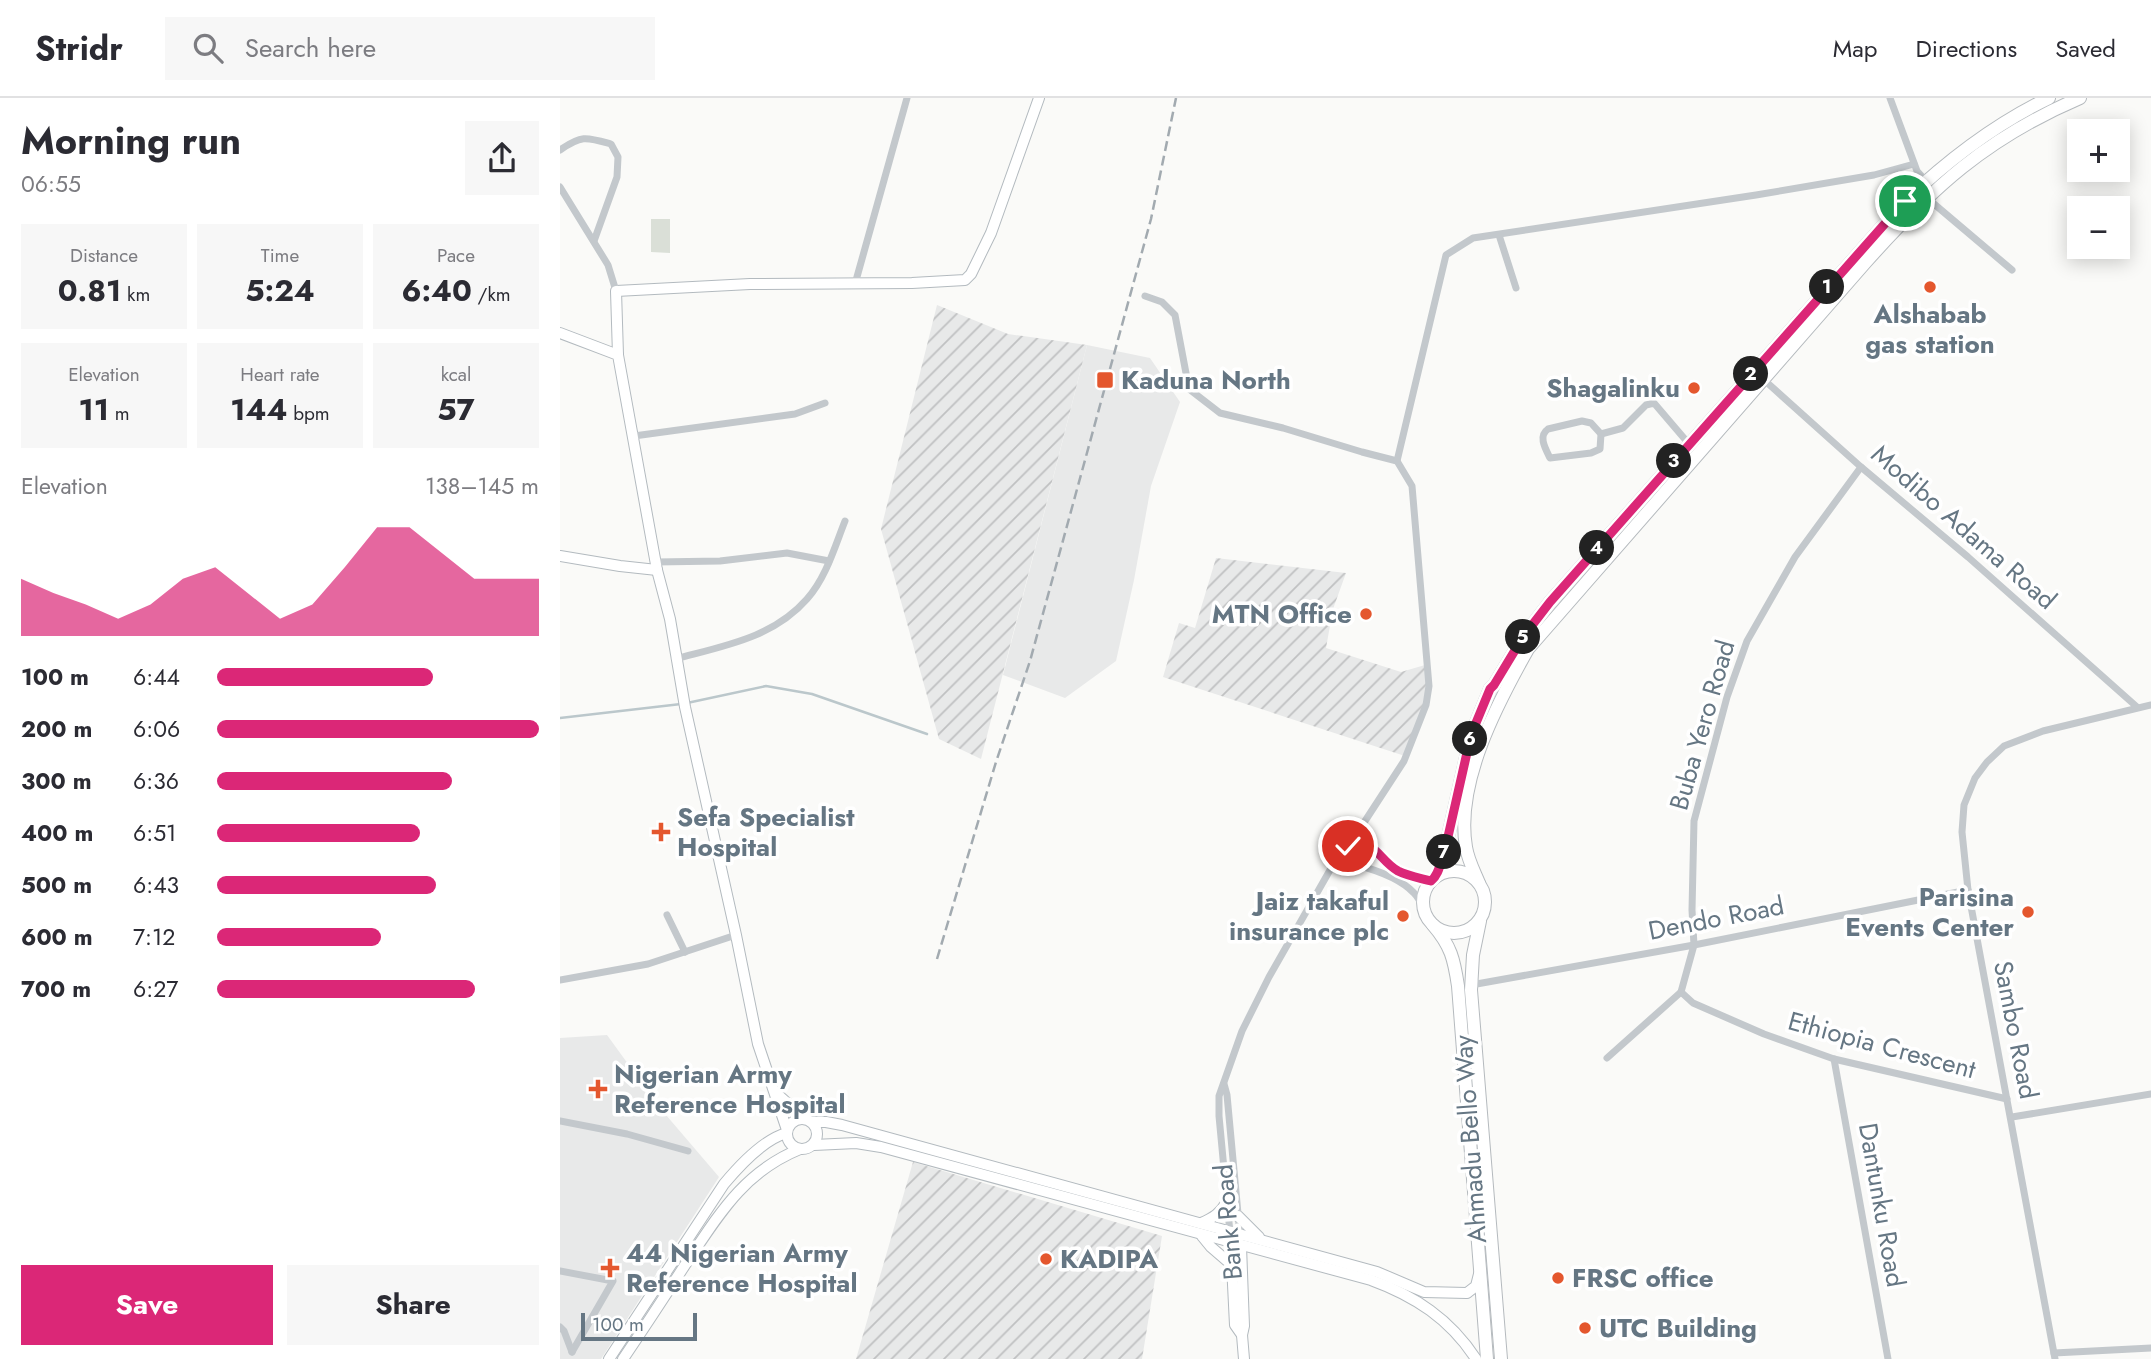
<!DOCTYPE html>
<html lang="en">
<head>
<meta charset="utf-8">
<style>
  body { margin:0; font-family:Jost,sans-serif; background:#f7f7f7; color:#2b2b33; height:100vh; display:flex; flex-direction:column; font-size:26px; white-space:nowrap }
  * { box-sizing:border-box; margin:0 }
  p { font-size:23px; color:#7c7c81 }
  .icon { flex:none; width:38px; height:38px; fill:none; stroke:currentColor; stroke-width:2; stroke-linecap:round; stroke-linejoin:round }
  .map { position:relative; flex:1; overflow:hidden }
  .sheet { display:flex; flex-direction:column; background:#fff; width:560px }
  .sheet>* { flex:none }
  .controls { position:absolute; left:1507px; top:21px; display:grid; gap:14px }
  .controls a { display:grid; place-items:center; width:63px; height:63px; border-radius:0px; background:#fff; box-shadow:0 4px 18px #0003; font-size:35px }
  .scale { position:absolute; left:21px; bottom:18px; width:116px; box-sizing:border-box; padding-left:7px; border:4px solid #657683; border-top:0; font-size:19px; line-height:24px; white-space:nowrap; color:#657683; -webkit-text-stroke:5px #fff; paint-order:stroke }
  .pin { position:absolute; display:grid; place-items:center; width:60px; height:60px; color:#fff; margin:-30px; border:4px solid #fff; border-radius:50%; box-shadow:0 2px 7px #0007 }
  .km { position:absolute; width:35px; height:35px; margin:-18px; border-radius:50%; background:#222; color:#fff; font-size:19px; line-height:35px; text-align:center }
  .round { display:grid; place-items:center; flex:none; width:74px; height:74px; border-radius:0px; background:#f7f7f7 }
  .head { display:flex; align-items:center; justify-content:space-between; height:119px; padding:0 21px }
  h1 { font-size:38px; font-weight:700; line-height:52px }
  .stats { display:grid; grid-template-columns:repeat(3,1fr); gap:10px; height:119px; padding:7px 21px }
  .stats div { display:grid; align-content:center; border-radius:0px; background:#f7f7f7; text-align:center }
  .stats b { font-size:30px; font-weight:700 }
  .stats small { font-size:19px; font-weight:400 }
  .stats p { font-size:19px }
  .chart { height:196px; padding:14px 21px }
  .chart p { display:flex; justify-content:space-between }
  .chart svg { width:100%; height:126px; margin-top:7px; fill:#db2777; opacity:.7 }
  .cta { display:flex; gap:14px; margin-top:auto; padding:14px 21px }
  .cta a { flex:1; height:80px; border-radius:0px; background:#db2777; color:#fff; font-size:28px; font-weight:700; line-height:80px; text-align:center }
  .cta a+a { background:#f7f7f7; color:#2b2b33 }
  ul { padding:0 21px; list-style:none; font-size:23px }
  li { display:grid; grid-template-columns:112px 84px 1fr; align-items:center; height:52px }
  li i { height:18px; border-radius:9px; background:#db2777 }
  header { display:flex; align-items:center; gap:42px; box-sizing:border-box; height:98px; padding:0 35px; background:#fff; border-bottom:2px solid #e1e1e2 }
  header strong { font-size:33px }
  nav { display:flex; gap:38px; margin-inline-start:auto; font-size:24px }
  .search { width:490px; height:63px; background:#f7f7f7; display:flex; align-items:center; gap:18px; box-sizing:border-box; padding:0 24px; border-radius:0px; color:#7c7c81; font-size:26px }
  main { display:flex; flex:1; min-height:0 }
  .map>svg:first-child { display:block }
  .built { fill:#e8e9e9 }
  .industrial { fill:url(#industrial-furrows) }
  .grass { fill:#dadfd7 }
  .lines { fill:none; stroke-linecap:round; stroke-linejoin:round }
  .stream { stroke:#bbc7cb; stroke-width:2.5 }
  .secondary-casing { stroke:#b3babf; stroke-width:12 }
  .primary-casing { stroke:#b5babe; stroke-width:14 }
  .street { stroke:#c3c8cc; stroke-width:7 }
  .secondary { stroke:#fff; stroke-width:10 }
  .primary { stroke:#fff; stroke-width:12 }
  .rail { stroke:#a2aab0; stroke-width:2.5; stroke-dasharray:10 5; stroke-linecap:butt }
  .route-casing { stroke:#fff; stroke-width:14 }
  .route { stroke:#db2777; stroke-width:9 }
  .poi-dot { fill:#e4572e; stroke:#fff; stroke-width:2.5 }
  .labels { text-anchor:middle; stroke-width:7; stroke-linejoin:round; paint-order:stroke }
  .poi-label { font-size:26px; font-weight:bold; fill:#657683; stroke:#fff; text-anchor:start }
  .street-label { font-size:26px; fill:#657683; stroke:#fff }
</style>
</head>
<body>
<header>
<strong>Stridr</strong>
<div class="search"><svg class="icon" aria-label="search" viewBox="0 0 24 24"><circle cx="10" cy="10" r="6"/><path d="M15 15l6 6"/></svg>Search here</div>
<nav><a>Map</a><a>Directions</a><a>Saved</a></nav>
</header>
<main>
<section class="sheet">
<div class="head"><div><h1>Morning run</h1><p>06:55</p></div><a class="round"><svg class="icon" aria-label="share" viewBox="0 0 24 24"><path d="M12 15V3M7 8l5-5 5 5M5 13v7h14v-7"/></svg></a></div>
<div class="stats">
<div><p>Distance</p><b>0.81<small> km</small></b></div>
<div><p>Time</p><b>5:24</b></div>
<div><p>Pace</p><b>6:40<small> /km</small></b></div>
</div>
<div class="stats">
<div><p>Elevation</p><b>11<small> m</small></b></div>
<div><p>Heart rate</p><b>144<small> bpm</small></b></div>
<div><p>kcal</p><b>57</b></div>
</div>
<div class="chart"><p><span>Elevation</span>138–145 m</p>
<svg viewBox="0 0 160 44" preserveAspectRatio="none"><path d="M0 44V24L10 29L20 33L30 38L40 33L50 24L60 20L70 29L80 38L90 33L100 20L110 6L120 6L130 15L140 24L150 24L160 24V44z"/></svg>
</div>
<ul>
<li><b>100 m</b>6:44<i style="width:67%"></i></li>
<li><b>200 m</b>6:06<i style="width:100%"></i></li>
<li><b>300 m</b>6:36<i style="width:73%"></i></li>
<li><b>400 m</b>6:51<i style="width:63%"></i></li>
<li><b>500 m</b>6:43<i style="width:68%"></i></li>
<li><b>600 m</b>7:12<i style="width:51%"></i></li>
<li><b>700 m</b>6:27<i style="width:80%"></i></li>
</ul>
<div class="cta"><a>Save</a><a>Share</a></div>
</section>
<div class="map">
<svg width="1591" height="1261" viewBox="0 0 1591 1261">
  <defs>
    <pattern id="industrial-furrows" width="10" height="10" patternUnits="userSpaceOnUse" patternTransform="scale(1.75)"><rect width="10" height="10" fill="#e8e9e9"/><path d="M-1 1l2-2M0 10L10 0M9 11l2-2" fill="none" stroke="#c0c1c2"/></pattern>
  </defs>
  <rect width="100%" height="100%" fill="#fafaf8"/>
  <!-- built -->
  <g class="built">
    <path d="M527,247L590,260L620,304L591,388L574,482L556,563L505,600L443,577Z"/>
    <path d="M47,937L100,1010L159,1079L41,1261H0V940Z"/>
  </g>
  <!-- industrial -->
  <g class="industrial">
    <path d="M377,207L448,236L527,247L421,661L379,641L321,431Z"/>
    <path d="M656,460L786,475L773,511L766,550L841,574L865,567L867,604L848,659L603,579L619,525L635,530Z"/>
    <path d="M353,1064L602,1138L582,1261H296Z"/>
  </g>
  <!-- grass -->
  <path class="grass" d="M91,121H110V155L91,154Z"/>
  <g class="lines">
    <!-- stream -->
    <g class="stream">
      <path d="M127,605L206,588L252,596L367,636"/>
      <path d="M0,620L121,606"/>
    </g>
    <defs>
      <g id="secondary">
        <path d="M0,235L58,257L97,472L110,521L125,609L176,837L198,946L227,1032"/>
        <path d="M58,257L56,193L190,186L352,185L405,182L411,176L431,135L479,0"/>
        <path d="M0,458L60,468L97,472"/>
        <path d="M216,995L245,1021"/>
        <circle cx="242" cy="1036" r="15"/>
        <path d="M253,1024H266L282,1027L817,1174L864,1194L907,1195L916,1188L919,1176"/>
        <path d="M254,1047L296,1045L321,1049L811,1182C855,1198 890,1221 916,1261"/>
        <path d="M678,1118L699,1139"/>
        <path d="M641,1125C653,1120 661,1115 667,1103"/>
        <path d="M642,1138L651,1149L673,1168"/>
        <path d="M671,1146L675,1227L682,1237L684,1261"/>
        <path d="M681,1148L684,1228L682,1237"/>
        <path d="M49,1261L164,1086C179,1068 204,1041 227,1035"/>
        <path d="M63,1261C84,1230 105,1198 125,1167C158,1118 183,1074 240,1051"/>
      </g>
      <g id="primary">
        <circle cx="894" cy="804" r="31"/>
        <path d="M877,778L885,752L911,637L930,591L934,587L963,539L990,504L1345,103C1388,62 1435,26 1489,0"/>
        <path d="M919,785C914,773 908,762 906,749C895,685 937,606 968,551L1305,165C1372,90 1426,40 1520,0"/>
        <path d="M920,823L913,857L911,892L941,1261"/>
        <path d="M873,827C891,848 894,861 898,888L927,1261"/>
      </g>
    </defs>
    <!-- secondary casing -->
    <use href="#secondary" class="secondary-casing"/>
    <!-- primary casing -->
    <use href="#primary" class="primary-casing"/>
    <!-- street -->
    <g class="street">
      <path d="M1330,0L1357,73L1366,83"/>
      <path d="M0,52C22,37 26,39 51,46L58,59L57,79L34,143"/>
      <path d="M0,89L48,167L56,193"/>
      <path d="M1367,100L1452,172"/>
      <path d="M939,137L956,190"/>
      <path d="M295,186L347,0"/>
      <path d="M585,198L602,204L615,217L629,291L660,315L723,330L802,354L837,363L852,388L869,588L866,607L844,663L792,743"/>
      <path d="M1203,281L1301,369L1408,459L1577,609"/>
      <path d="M1022,323L1031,325L1041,336L1040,351L1031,355L990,360C985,350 978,338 988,331Z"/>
      <path d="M1041,336L1063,330L1086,307L1094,305L1129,346"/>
      <path d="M74,338L235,316L265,305"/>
      <path d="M837,363L886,157L913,140L1196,97L1314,77L1354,66"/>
      <path d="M1301,369L1235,459L1187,543L1167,599L1134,723L1132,812L1134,847L1121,894L1133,905L1204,936L1274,961L1447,1001"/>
      <path d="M96,464L160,463L227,455L269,463"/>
      <path d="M115,561C163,548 213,540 247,501C266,480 275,448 285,423"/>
      <circle cx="799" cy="755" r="12"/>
      <path d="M810,748C816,753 821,760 827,765C839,776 856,779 871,783"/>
      <path d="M797,767C816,772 840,780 854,795C858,799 861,805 863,810"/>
      <path d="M107,817L125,854"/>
      <path d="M0,882L88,866L176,837"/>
      <path d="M911,887L1134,847L1408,792"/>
      <path d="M1047,960L1121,894"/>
      <path d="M1274,961L1328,1261"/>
      <path d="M664,986L667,997L680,1137"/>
      <path d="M1452,1019L1591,996"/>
      <path d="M0,1023L67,1036L128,1053"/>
      <path d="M670,1135L659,1018V998L682,933L709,879L774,765L788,748"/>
      <path d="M0,1173L53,1183L12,1254"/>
      <path d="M0,1229L4,1233L12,1254"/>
      <path d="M1494,1255L1591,1250"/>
      <path d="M1495,1261L1408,792L1402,734L1404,707L1415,680L1427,664L1444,648L1483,633L1591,607"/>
    </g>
    <!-- secondary -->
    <use href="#secondary" class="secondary"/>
    <!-- primary -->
    <use href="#primary" class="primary"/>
    <!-- rail -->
    <path class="rail" d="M377,861L436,664L470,563L591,121L616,0"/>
  </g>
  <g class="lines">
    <defs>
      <path id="route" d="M788,748L792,743C815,742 820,763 838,773C848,778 860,780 871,783C880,776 880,763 885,752L911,637L930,591L934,587L963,539L990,504L1345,103"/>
    </defs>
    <!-- route casing -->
    <use href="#route" class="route-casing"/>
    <!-- route -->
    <use href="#route" class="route"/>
  </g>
  <!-- markers -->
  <g class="poi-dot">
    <circle cx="1370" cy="189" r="7"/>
    <rect x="536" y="273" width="18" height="18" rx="3.5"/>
    <circle cx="1134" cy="290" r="7"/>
    <circle cx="806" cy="516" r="7"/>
    <path d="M97.5 723.5h7v7h7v7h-7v7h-7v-7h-7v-7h7z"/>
    <circle cx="1468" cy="814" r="7"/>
    <circle cx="843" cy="818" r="7"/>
    <path d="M34.5 980.5h7v7h7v7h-7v7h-7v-7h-7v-7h7z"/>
    <circle cx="486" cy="1161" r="7"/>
    <path d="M46.5 1159.5h7v7h7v7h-7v7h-7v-7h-7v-7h7z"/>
    <circle cx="998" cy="1180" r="7"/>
    <circle cx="1025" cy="1230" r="7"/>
  </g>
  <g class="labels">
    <!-- poi labels -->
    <g class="poi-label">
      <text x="1370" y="225" text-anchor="middle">Alshabab<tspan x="1370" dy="30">gas station</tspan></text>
      <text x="561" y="291">Kaduna North</text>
      <text x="1120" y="299" text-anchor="end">Shagalinku</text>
      <text x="792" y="525" text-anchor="end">MTN Office</text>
      <text x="117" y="728">Sefa Specialist<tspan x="117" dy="30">Hospital</tspan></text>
      <text x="1454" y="808" text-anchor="end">Parisina<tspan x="1454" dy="30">Events Center</tspan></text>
      <text x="829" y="812" text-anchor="end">Jaiz takaful<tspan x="829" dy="30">insurance plc</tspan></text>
      <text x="54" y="985">Nigerian Army<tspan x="54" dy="30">Reference Hospital</tspan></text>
      <text x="66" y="1164">44 Nigerian Army<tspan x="66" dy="30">Reference Hospital</tspan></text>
      <text x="500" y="1170">KADIPA</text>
      <text x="1012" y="1189">FRSC office</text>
      <text x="1039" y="1239">UTC Building</text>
    </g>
    <!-- street labels -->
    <g class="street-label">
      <text transform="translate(1404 429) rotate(41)" y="9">Modibo Adama Road</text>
      <text transform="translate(1142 627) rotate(-74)" y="9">Buba Yero Road</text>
      <text transform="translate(1156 820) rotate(-11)" y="9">Dendo Road</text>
      <text transform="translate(1456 932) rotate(79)" y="9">Sambo Road</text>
      <text transform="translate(1322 947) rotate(15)" y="9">Ethiopia Crescent</text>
      <text transform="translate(910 1041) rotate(-94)" y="9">Ahmadu Bello Way</text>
      <text transform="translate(1322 1107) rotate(80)" y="9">Dantunku Road</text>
      <text transform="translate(668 1124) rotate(-95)" y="9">Bank Road</text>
    </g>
  </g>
</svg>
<div class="controls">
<a>+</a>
<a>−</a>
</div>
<div class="scale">100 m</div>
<div class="pin" style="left:1345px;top:103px;background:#1e9e55"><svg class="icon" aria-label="arrive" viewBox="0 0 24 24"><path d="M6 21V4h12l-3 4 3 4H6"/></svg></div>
<div class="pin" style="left:788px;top:748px;background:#d93025"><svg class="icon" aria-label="check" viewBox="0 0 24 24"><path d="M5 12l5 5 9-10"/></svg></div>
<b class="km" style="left:1267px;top:189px">1</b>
<b class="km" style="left:1191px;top:276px">2</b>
<b class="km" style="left:1114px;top:363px">3</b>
<b class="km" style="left:1037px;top:450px">4</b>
<b class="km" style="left:963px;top:539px">5</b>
<b class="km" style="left:910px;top:641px">6</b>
<b class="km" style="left:884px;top:754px">7</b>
</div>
</main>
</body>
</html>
